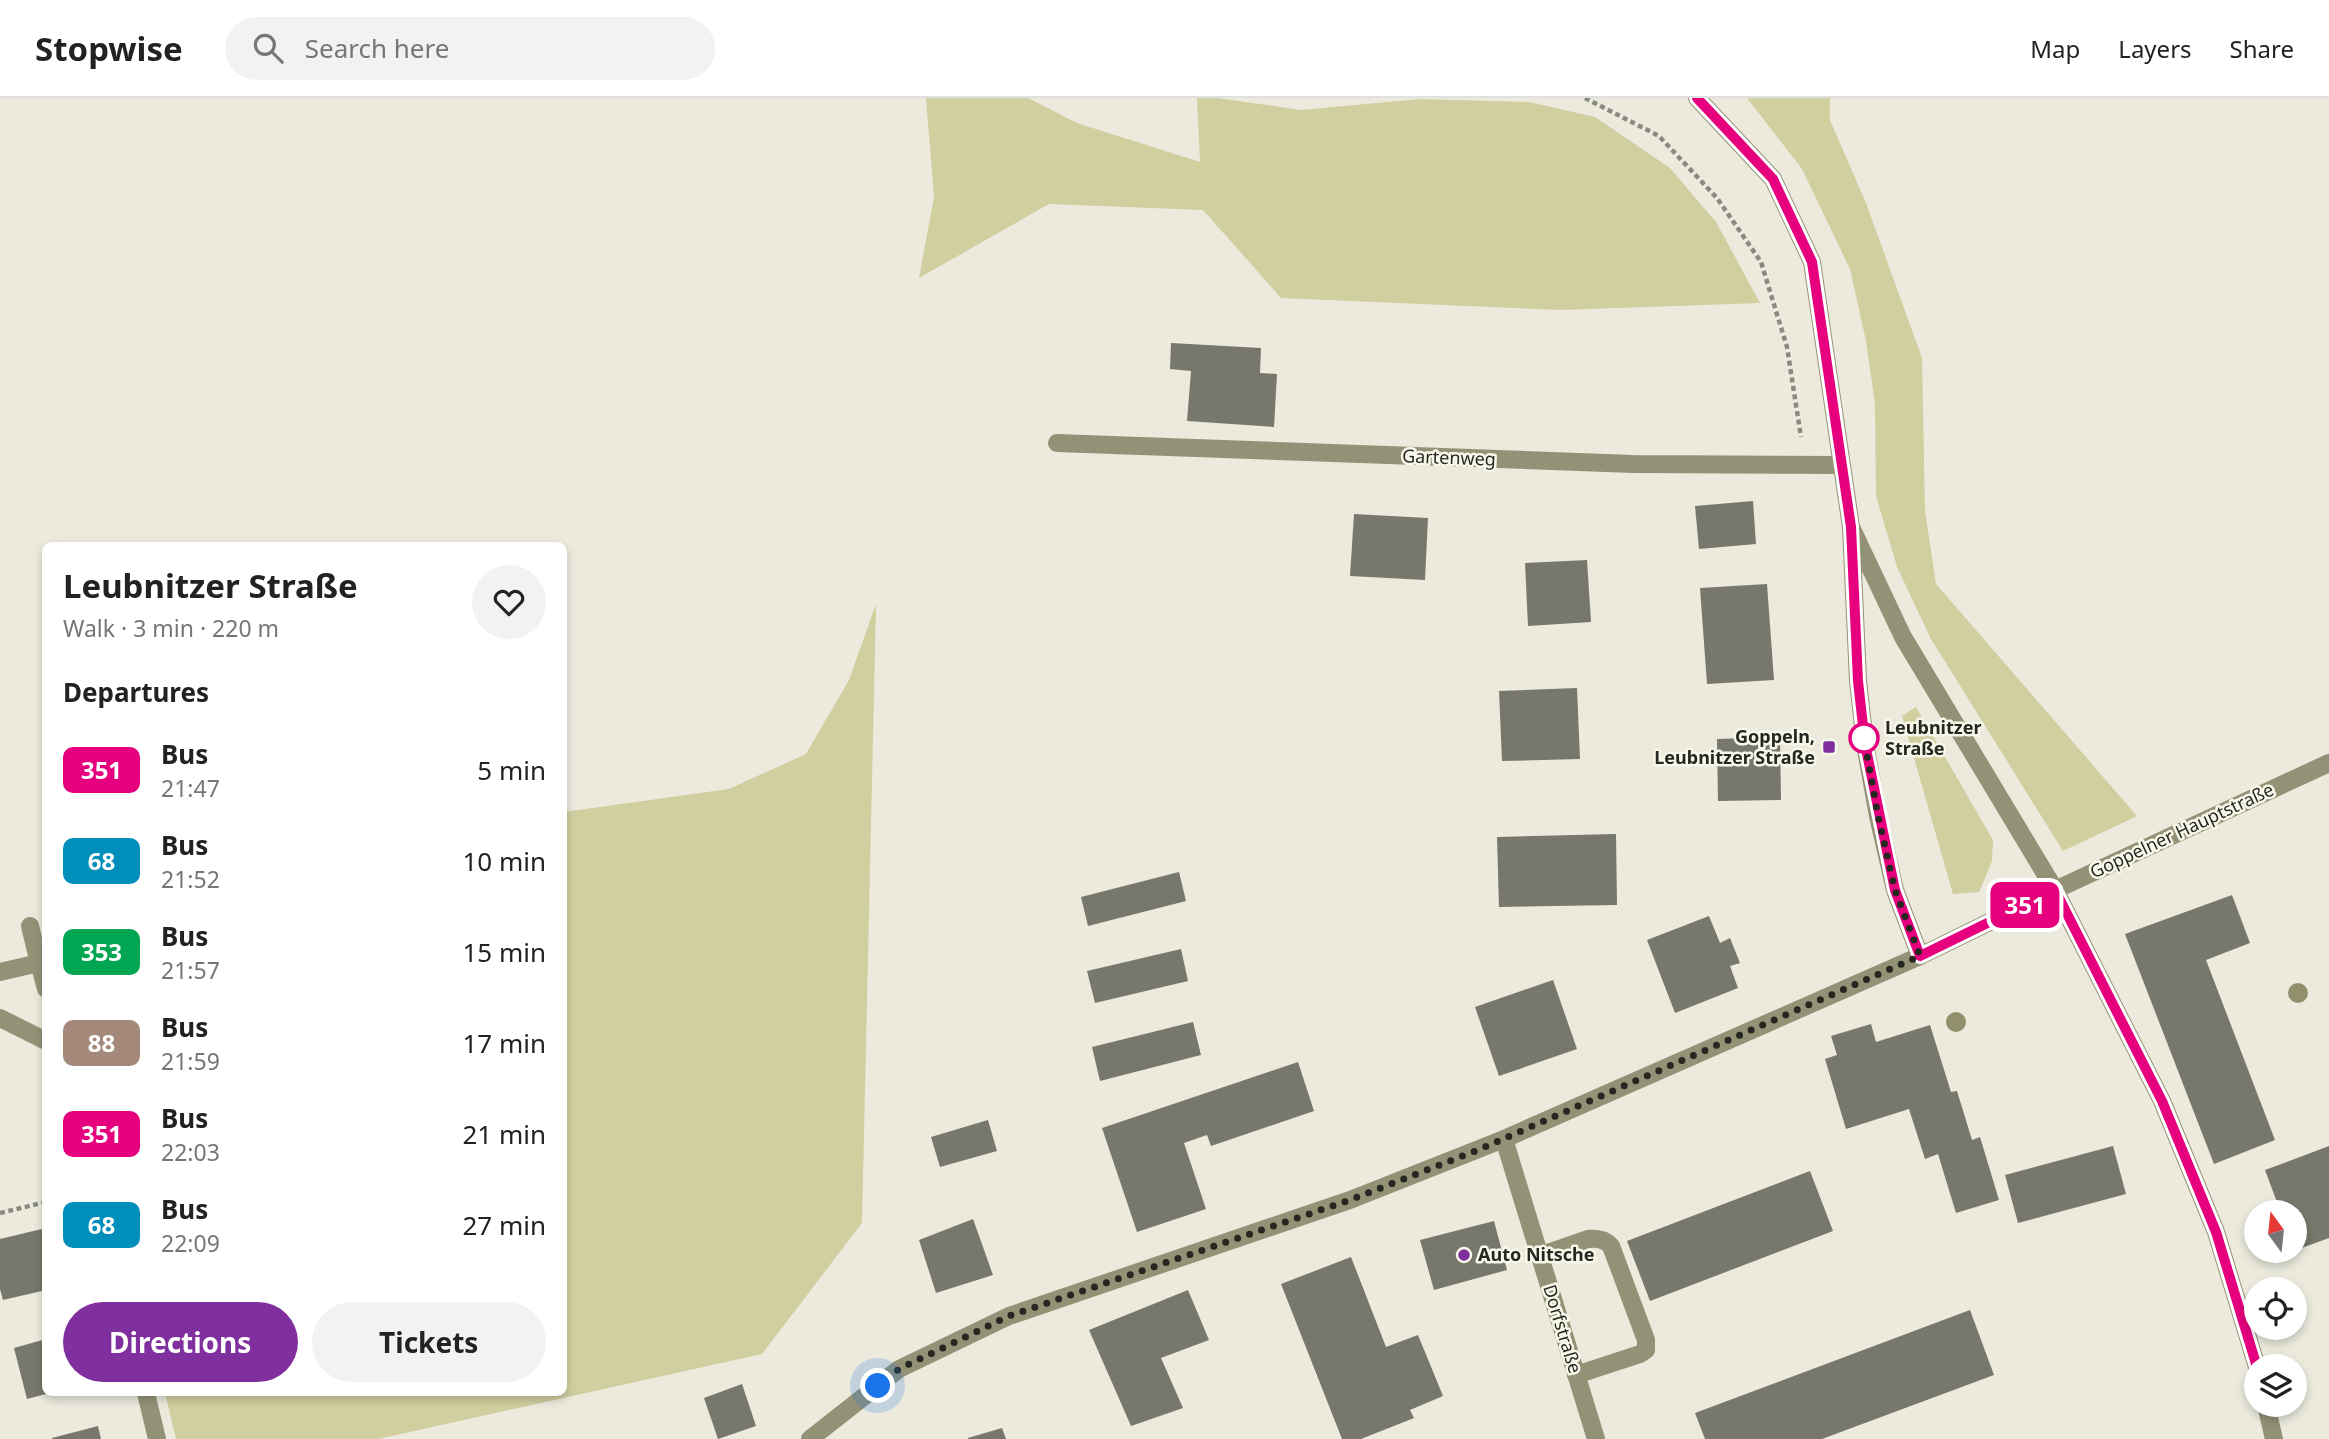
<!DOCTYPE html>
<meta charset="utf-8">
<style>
:root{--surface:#fff;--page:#f2f2f2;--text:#222;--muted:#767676;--line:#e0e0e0;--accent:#802f9f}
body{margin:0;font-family:"Noto Sans",sans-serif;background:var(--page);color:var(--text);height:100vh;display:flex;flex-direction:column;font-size:26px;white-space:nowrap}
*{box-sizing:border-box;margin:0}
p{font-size:23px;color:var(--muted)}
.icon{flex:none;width:38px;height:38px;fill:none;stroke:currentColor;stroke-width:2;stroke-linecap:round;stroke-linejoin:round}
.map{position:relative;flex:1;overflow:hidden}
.panel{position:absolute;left:42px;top:444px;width:525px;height:854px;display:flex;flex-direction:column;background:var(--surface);border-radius:10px;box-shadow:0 4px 10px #0003}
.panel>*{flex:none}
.badge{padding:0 14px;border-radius:10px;font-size:24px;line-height:46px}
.needle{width:46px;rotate:345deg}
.buttons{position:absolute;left:2244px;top:1102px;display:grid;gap:14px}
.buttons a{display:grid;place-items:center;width:63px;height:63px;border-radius:50%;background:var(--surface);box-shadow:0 4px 10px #0003;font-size:35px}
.you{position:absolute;width:35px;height:35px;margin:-18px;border:5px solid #fff;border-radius:50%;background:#1a73e8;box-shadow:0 0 0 10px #1a73e833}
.map>.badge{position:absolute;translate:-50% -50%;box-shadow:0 0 0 4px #fff}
h2{padding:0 21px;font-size:26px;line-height:63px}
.round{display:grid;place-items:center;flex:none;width:74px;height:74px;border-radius:37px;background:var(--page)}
.headline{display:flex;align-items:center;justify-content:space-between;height:119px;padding:0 21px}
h1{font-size:33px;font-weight:700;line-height:52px}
.primary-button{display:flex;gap:14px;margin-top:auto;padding:14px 21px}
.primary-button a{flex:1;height:80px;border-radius:42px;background:var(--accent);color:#fff;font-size:28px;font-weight:700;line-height:80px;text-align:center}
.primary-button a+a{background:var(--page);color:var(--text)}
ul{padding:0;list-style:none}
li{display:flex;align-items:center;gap:21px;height:91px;padding:0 21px}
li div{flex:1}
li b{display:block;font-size:26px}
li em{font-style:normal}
li .badge{min-width:77px;font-weight:700;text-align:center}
header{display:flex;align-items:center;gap:42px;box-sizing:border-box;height:98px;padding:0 35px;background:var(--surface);border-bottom:2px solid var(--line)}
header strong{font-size:33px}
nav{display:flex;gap:38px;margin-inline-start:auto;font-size:24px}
.search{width:490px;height:63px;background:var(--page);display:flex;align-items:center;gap:18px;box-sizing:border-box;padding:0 24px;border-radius:38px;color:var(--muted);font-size:26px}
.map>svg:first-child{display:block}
</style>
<header>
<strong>Stopwise</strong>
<div class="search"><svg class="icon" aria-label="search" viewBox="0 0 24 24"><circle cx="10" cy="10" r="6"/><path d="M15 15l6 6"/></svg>Search here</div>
<nav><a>Map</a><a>Layers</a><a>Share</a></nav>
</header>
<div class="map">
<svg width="2329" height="1341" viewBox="0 0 2329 1341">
<rect width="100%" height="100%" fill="#ebeadd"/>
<!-- green -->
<g fill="#d1cea0">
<path d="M926 0H1028L1077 25 1200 64 1197 0H1217L1301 12 1420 1 1529 4 1595 19 1670 70 1716 124 1760 205 1560 212 1281 200 1203 112 1049 106 919 180 934 99Z"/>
<path d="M1747 0H1830V22L1866 105 1922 260 1925 413 1936 486 2137 718 2063 753 1931 541 1897 469 1876 398 1875 306 1866 243 1850 171 1802 71Z"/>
<path d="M876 506 862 1125 762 1256 378 1341H176L165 1295H564V714L729 691 806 656 849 582Z"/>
<path d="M1916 609 1993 742 1992 763 1979 794 1953 796 1902 618Z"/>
</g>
<!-- building -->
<g fill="#78776b">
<path d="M1171 245 1261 250 1260 275 1277 276 1274 329 1187 323 1191 273 1170 271Z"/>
<path d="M1753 403 1756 446 1699 451 1695 408Z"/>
<path d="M1354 416 1428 420 1425 482 1350 478Z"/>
<path d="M1587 462 1591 524 1528 528 1525 465Z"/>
<path d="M1767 486 1774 582 1707 586 1700 490Z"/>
<path d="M1577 590 1580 661 1502 663 1499 593Z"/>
<path d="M1780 639 1781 702 1718 703 1717 641Z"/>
<path d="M1616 736 1617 807 1499 809 1497 739Z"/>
<path d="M1179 774 1186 803 1088 828 1081 799Z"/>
<path d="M2232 797 2250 845 2206 862 2275 1042 2214 1066 2125 836Z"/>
<path d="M1709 818 1720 845 1730 840 1740 865 1730 868 1738 890 1675 915 1647 842Z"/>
<path d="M1181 851 1188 883 1095 905 1087 873Z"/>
<path d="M1553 882 1577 951 1499 978 1475 909Z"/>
<path d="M1193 924 1201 957 1100 983 1092 949Z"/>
<path d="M1871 926 1876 944 1930 927 1951 994 1957 993 1972 1042 1980 1039 1999 1102 1956 1115 1938 1056 1925 1061 1909 1011 1846 1031 1825 961 1837 957 1831 938Z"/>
<path d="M1298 964 1314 1013 1211 1048 1207 1037 1184 1045 1206 1111 1137 1134 1102 1030Z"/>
<path d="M988 1022 997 1053 940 1069 931 1039Z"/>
<path d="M2113 1048 2126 1096 2018 1125 2005 1077Z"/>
<path d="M2329 1048V1140L2296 1152 2294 1115H2281L2265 1072Z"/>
<path d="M1810 1073 1833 1133 1650 1203 1627 1143Z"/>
<path d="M973 1121 993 1177 936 1195 919 1142Z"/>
<path d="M1494 1123 1507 1172 1434 1192 1420 1142Z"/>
<path d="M46 1130V1192L3 1202 0 1191V1141Z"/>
<path d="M1351 1159 1386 1249 1418 1237 1443 1298 1410 1312 1414 1320 1361 1341H1342L1281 1186Z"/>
<path d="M1188 1192 1209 1242 1161 1260 1183 1310 1131 1328 1089 1232Z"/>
<path d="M1970 1212 1994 1277 1822 1341H1705L1695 1315Z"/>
<path d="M46 1241V1296L27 1301 14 1250Z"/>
<path d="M742 1286 756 1328 718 1341 704 1300Z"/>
<path d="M98 1328 101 1341H52V1340Z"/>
<path d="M1002 1330 1006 1341H968V1340Z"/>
</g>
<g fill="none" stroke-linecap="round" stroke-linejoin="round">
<!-- path -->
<g stroke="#898980" stroke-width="4.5" stroke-dasharray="5 3.5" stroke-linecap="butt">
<path d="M1585 0 1659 38 1717 100 1761 164 1787 249 1801 339"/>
<path d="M0 1115 46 1104"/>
</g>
<!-- minor -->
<g stroke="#949276" stroke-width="18">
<path d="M1697 0 1773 81 1812 164 1851 429 1858 583 1865 646 1878 718 1895 792 1920 858"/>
<path d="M1057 345 1633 366 1841 367"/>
<path d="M1851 429 1903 539 2055 792 2162 1003 2216 1134 2257 1269"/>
<path d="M30 828 39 865"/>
<path d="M0 874 39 865 46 891"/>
<path d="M0 920 46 943"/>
<path d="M1504 1041 1596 1341"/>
<path d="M1539 1158 1588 1141C1596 1140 1605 1141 1611 1148L1646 1242V1252L1640 1256 1576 1277"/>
<path d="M146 1295 157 1341"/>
<path d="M2266 1307 2274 1341"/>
<path d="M810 1341 899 1271 1009 1218 1350 1102 1504 1041 1920 858 2055 792 2329 665"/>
</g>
</g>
<!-- trees -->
<g fill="#928f6d">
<circle cx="2298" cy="895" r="10"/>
<circle cx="1956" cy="924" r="10"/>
</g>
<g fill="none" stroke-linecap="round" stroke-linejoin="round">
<!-- line casing -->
<g stroke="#fff" stroke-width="16">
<path id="line" d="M1697 0 1773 81 1812 164 1851 429 1858 583 1865 646 1895 792 1920 858 2055 792 2162 1003 2216 1134 2257 1269"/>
</g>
<!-- line -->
<use href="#line" stroke="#e6007e" stroke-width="10"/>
<!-- walk -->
<path stroke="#272722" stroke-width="7" stroke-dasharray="0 12.6" d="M878 1288 899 1271 1009 1218 1350 1102 1478 1052 1920 858 1895 792 1878 718 1864 640"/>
</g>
<!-- markers -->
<circle fill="#fff" stroke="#e6007e" stroke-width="3.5" cx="1864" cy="640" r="14"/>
<g fill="#802f9f" stroke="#f8f8ea" stroke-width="2.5">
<rect x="1822" y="642" width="14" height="14" rx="3.5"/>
<circle cx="1464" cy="1157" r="7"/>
</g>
<g text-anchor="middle" stroke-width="5" stroke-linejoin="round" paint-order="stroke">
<!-- street labels -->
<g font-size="18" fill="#272722" stroke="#f8f8ea">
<text transform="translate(1449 360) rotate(2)" y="6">Gartenweg</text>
<text transform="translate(2182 733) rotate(-25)" y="6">Goppelner Hauptstraße</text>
<text transform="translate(1562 1231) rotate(73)" y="6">Dorfstraße</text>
</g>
<!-- stop labels -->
<g font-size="18" font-weight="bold" fill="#272722" stroke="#f8f8ea" text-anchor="start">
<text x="1885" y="636">Leubnitzer<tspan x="1885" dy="21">Straße</tspan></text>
</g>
<!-- poi labels -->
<g font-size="18" font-weight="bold" fill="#272722" stroke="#f8f8ea" text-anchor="end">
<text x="1815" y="645">Goppeln,<tspan x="1815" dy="21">Leubnitzer Straße</tspan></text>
<text x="1478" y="1163" text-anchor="start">Auto Nitsche</text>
</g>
</g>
</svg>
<div class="buttons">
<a><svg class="needle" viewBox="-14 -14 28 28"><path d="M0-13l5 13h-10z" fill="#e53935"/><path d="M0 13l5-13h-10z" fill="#767676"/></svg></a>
<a><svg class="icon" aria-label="locate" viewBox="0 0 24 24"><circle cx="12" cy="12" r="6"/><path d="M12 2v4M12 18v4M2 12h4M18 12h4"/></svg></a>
<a><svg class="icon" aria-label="layers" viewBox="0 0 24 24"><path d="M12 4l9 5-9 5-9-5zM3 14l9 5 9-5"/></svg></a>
</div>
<div class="you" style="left:878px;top:1288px"></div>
<b class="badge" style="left:2025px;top:807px;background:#e6007e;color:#fff">351</b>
<section class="panel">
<div class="headline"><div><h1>Leubnitzer Straße</h1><p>Walk · 3 min · 220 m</p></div><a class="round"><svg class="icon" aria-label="heart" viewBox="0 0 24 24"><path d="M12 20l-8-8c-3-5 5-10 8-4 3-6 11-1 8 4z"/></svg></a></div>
<h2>Departures</h2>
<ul>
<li><span class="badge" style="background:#e6007e;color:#fff">351</span><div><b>Bus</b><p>21:47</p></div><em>5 min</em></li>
<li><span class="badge" style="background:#008fba;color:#fff">68</span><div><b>Bus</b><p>21:52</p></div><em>10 min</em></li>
<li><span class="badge" style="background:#00a651;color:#fff">353</span><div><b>Bus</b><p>21:57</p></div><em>15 min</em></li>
<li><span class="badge" style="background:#a4897a;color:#fff">88</span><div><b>Bus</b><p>21:59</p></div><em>17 min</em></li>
<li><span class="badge" style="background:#e6007e;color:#fff">351</span><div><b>Bus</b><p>22:03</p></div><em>21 min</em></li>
<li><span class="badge" style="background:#008fba;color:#fff">68</span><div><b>Bus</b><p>22:09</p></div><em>27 min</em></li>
</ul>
<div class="primary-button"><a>Directions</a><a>Tickets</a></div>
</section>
</div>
